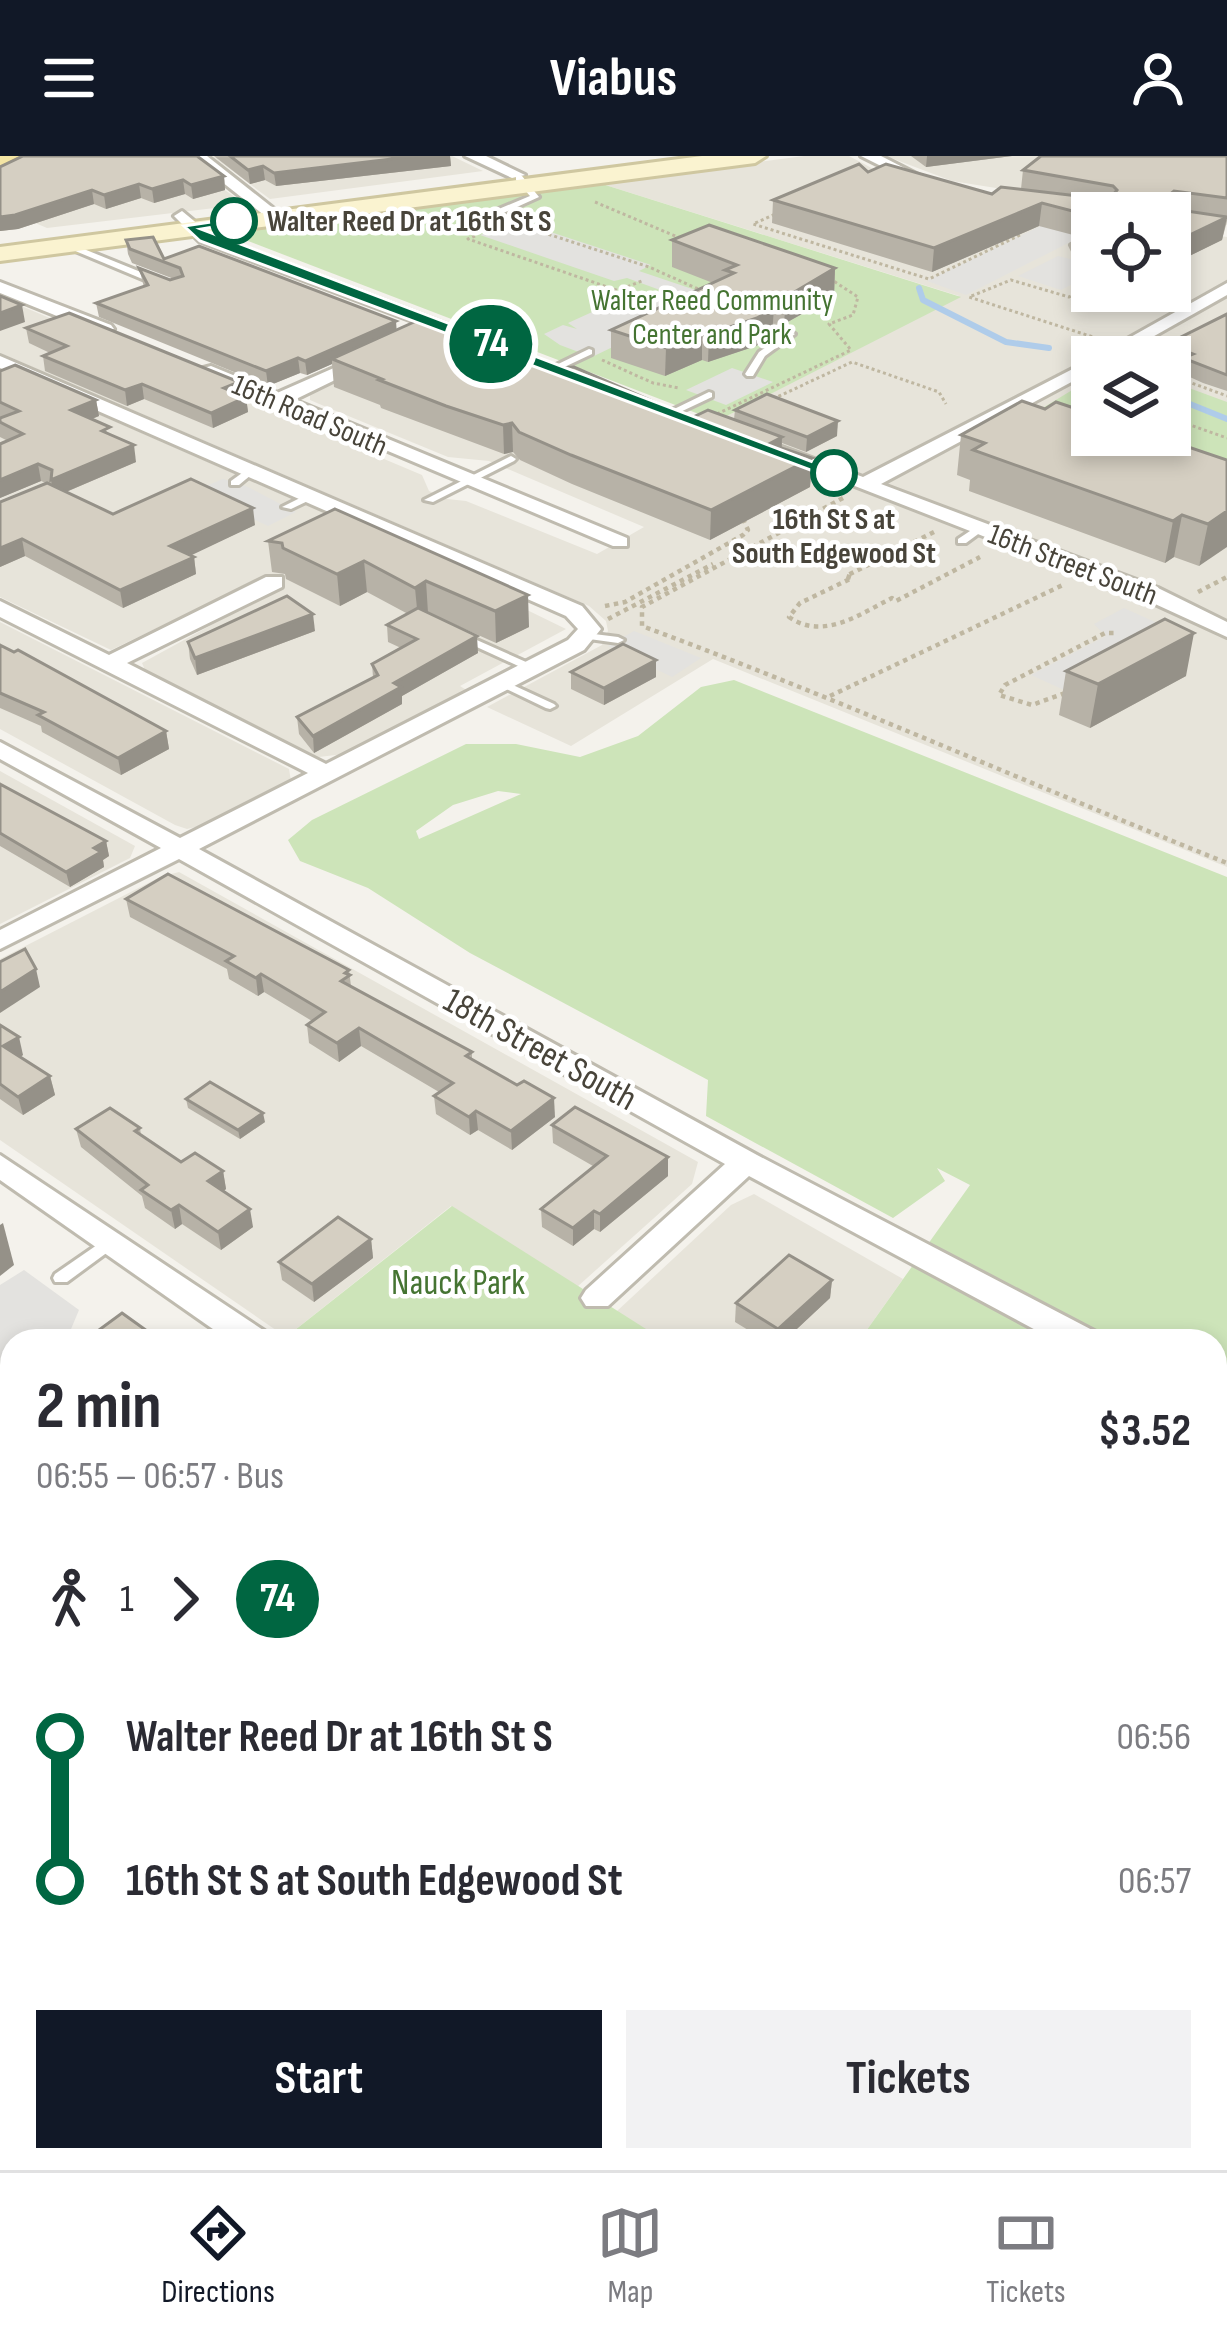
<!DOCTYPE html>
<meta charset="utf-8">
<style>
:root{--surface:#fff;--page:#f2f2f3;--text:#2b2b33;--muted:#7c7c81;--line:#e1e1e2;--accent:#111827}
body{margin:0;font-family:"Sofia Sans Condensed",sans-serif;background:var(--page);color:var(--text);height:100vh;display:flex;flex-direction:column;font-size:45px;white-space:nowrap}
*{box-sizing:border-box;margin:0}
p{font-size:39px;color:var(--muted)}
.icon{flex:none;width:66px;height:66px;fill:none;stroke:currentColor;stroke-width:2;stroke-linecap:round;stroke-linejoin:round}
.map{position:relative;flex:1;overflow:hidden}
.drawer{position:absolute;left:0px;top:1173px;width:1227px;height:843px;display:flex;flex-direction:column;background:var(--surface);border-radius:36px 36px 0 0;box-shadow:0 6px 18px #0003}
.drawer>*{flex:none}
.badge{padding:0 24px;border-radius:39px;font-size:42px;line-height:78px}
.tools{position:absolute;left:1071px;top:36px;display:grid;gap:24px}
.tools a{display:grid;place-items:center;width:120px;height:120px;border-radius:0px;background:var(--surface);box-shadow:0 6px 18px #0003;font-size:60px}
.map>.badge{position:absolute;translate:-50% -50%;box-shadow:0 0 0 6px #fff}
.legs{display:flex;align-items:center;gap:18px;height:132px;padding:0 36px;font-size:39px}
.legs p{margin-inline-start:auto}
.summary{display:flex;align-items:center;justify-content:space-between;height:204px;padding:0 36px}
h1{font-size:66px;font-weight:700;line-height:90px}
.action{display:flex;gap:24px;margin-top:auto;padding:24px 36px}
.action a{flex:1;height:138px;border-radius:0px;background:var(--accent);color:#fff;font-size:48px;font-weight:700;line-height:138px;text-align:center}
.action a+a{background:var(--page);color:var(--text)}
ul{padding:0 36px;list-style:none}
li{display:flex;align-items:center;gap:42px;height:144px;font-size:45px}
li i{display:grid;place-items:center;width:18px;height:100%;margin:0 15px;background:currentColor}
li i::after{content:'';width:30px;height:30px;margin:-15px;border:9px solid;border-radius:50%;background:var(--surface)}
li p{margin-inline-start:auto}
li:first-child i{background:linear-gradient(#0000 50%,currentColor 0)}
li:last-child i{background:linear-gradient(currentColor 50%,#0000 0)}
header{display:flex;justify-content:space-between;align-items:center;height:156px;padding:0 36px;background:var(--accent);color:#fff;font-size:54px;font-weight:700}
.tabs{display:flex;justify-content:space-around;align-items:center;height:168px;border-top:3px solid var(--line);background:var(--surface);font-size:33px;color:var(--muted)}
.tabs a{display:grid;justify-items:center;gap:6px}
.tabs .on{color:var(--accent)}
.map>svg:first-child{display:block}
</style>
<header><svg class="icon" aria-label="menu" viewBox="0 0 24 24"><path d="M4 6h16M4 12h16M4 18h16"/></svg>Viabus<svg class="icon" aria-label="person" viewBox="0 0 24 24"><circle cx="12" cy="8" r="4"/><path d="M4 21q1-7 8-7t8 7"/></svg></header>
<div class="map">
<svg width="1227" height="2014" viewBox="0 0 1227 2014">
<rect width="100%" height="100%" fill="#f4f2ec"/>
<!-- residential -->
<g fill="#e7e4da" fill-rule="evenodd">
<path d="M44 0 189 9 239 44 223 51 47 72 0 52Z"/>
<path d="M212 0H452L483 15 270 43Z"/>
<path d="M804 0H849L898 26 1092 63V135H1170V72L1227 81V711L713 503 571 590 487 551 602 489 608 475 606 465 589 450 0 197V141L422 319 429 335 447 343 466 345 597 398 644 371 489 305 448 301 324 250 310 244V237L441 179 851 334 872 322 717 265 959 140 599 27ZM1092 201H1170V279H1092Z"/>
<path d="M886 0H1205L1227 5V69L952 25Z"/>
<path d="M0 215 350 368 566 473 460 530 468 535 344 598 319 601 145 514 142 507 268 438 249 428 111 494 0 441V363L52 339 34 331 0 346Z"/>
<path d="M0 466 289 613 291 625 204 669 187 673 175 669 0 573Z"/>
<path d="M0 615 135 690 130 702 0 768Z"/>
<path d="M179 716 698 1006 692 1028 577 1131 451 1050 286 1181 0 984V803L160 721Z"/>
<path d="M754 1038 903 1123 859 1185H665L616 1156 731 1049Z"/>
</g>
<!-- green -->
<g fill="#cde4b9" fill-rule="evenodd">
<path d="M599 27 961 141 717 265 222 75Z"/>
<path d="M1092 222V279H1170V225L1227 246V337L1018 267Z"/>
<path d="M734 524 1227 721V2014H0V1308H12V2004H1215V1185H859L970 1029 937 1012 945 1025 893 1062 706 960 708 924 470 797 368 732 300 705 288 684 312 664 466 588H516L580 601 638 580 701 531ZM498 635 521 638 419 683 416 675 453 649Z"/>
<path d="M452 1050 665 1185H312L295 1174Z"/>
</g>
<!-- parking -->
<g fill="#e3e2df">
<path d="M1061 60 1092 66V75L966 139 927 125Z"/>
<path d="M517 65 651 109 639 115 716 141 592 201 560 189 544 178 563 169 577 173 568 167 601 152 615 155 606 150 638 136 652 140 660 134 627 122 614 125 480 79Z"/>
<path d="M1092 99V118L1061 134 1018 120 1058 100 1070 103Z"/>
<path d="M732 212 773 226 726 249 686 234Z"/>
<path d="M223 323 248 331 296 356 268 370 194 335Z"/>
<path d="M1124 452 1166 471 1064 534 1031 519 1106 480 1094 468Z"/>
<path d="M634 475 701 502 672 521 608 490Z"/>
<path d="M24 1114 79 1154 66 1185H12V1261L0 1265V1129Z"/>
</g>
<g fill="none" stroke-linecap="round" stroke-linejoin="round">
<!-- stream -->
<g stroke="#afccea" stroke-width="6">
<path d="M919 132 923 144 1006 186 1049 192"/>
<path d="M1170 240 1227 263"/>
</g>
<!-- lane casing -->
<g stroke="#bfbbaf" stroke-width="6">
<g id="lane">
<path d="M516 20H522L539 41 490 63 499 72 492 74 482 64V60L530 40 516 24Z"/>
<path d="M1092 77V82L1080 90 1085 101 1078 103 1071 89Z"/>
<path d="M64 85 158 123 159 125 152 127 61 89 60 87Z"/>
<path d="M771 170H777L795 178 765 200 753 220H747L745 218 759 196 784 179 771 174Z"/>
<path d="M589 193 592 194V198L558 214 550 212Z"/>
<path d="M709 236 712 237V241L676 258 668 256Z"/>
<path d="M511 300 516 303 514 305 433 346 424 344Z"/>
<path d="M249 312 257 314 239 329H231V325Z"/>
<path d="M310 337 315 340 314 342 291 353 282 351Z"/>
<path d="M976 371 985 373 966 387H958V383Z"/>
<path d="M461 477 535 510 537 512 531 515 527 514 457 482 455 480Z"/>
<path d="M586 477 618 481 624 484 618 487 582 482 580 480Z"/>
<path d="M502 524 554 548 556 550 550 553 546 552 498 529 496 527Z"/>
<path d="M110 1080 116 1082 118 1086 116 1090 67 1126H55L53 1122 55 1118Z"/>
<path d="M1215 1268 1227 1270V1284L1215 1282Z"/>
<path d="M1215 1500 1222 1502 1227 1509V1530L1220 1528 1215 1521Z"/>
</g>
</g>
<!-- street casing -->
<g stroke="#bfbbaf" stroke-width="6">
<g id="street">
<path d="M189 0H207L283 60 269 63Z"/>
<path d="M465 0H486L525 19 512 22Z"/>
<path d="M861 0H881L926 23 913 26Z"/>
<path d="M182 55 211 79 470 177 455 181 199 85 174 60Z"/>
<path d="M0 126 111 169 114 173 99 177 0 137Z"/>
<path d="M1227 127V139L1117 201H1095Z"/>
<path d="M0 200 582 450 601 473 584 494 199 693 757 999 1096 1176 1100 1185H1056L749 1020 608 1150H586L581 1142 586 1134 725 1008 179 703 0 793V774L161 692 0 603V586L180 682 308 617 0 461V445L109 499 266 421H282V431L127 507 326 608 568 484 578 473 566 460 0 212Z"/>
<path d="M361 200 376 204 294 244 627 382V390H613L196 214 211 210 277 237Z"/>
<path d="M1092 203V215L881 328 1158 432 1227 466V481L1142 442 765 295 782 291 863 321Z"/>
<path d="M0 999 266 1176 270 1185H230L0 1024Z"/>
<path d="M1215 1222 1227 1225V1251L1215 1248Z"/>
</g>
</g>
<!-- secondary casing -->
<g stroke="#cfc7a0" stroke-width="6">
<path id="secondary" d="M702 0H766L755 7 0 105V91Z"/>
</g>
<!-- primary casing -->
<g stroke="#d9c475" stroke-width="6">
<path id="primary" d="M0 0H19L0 10Z"/>
</g>
<!-- path-far1 -->
<g stroke="#bfb7a1" stroke-width="3" stroke-dasharray="3 3" stroke-linecap="butt">
<path d="M595 46 687 85"/>
<path d="M780 56 753 68 929 123 1020 79"/>
<path d="M520 69 649 111 705 136"/>
<path d="M475 80 468 83 651 146"/>
<path d="M1092 129 1069 141 1011 124 969 141 1093 181"/>
<path d="M622 133 644 124"/>
<path d="M602 204 653 227 679 232"/>
<path d="M1170 219 1227 240"/>
<path d="M773 243 852 206 939 236 946 248"/>
<path d="M717 258 851 194 829 168 853 159 858 141 832 124"/>
<path d="M1170 262 1227 282"/>
</g>
<!-- path -->
<g stroke="#bfb7a1" stroke-width="4.5" stroke-dasharray="4.5 4.5" stroke-linecap="butt">
<path d="M843 342 642 451V470C839 543 1032 629 1227 707"/>
<path d="M934 376 846 420 852 422 800 447 789 461C823 485 860 458 892 442L896 445 980 401"/>
<path d="M1198 436 1227 421"/>
<path d="M605 450 625 446 743 379 748 374 742 361"/>
<path d="M608 463 713 408"/>
<path d="M1065 537 1032 549 999 539 1005 529 1105 477H1117"/>
<path d="M830 540 1065 428"/>
</g>
<!-- lane -->
<use href="#lane" fill="#fff" fill-rule="evenodd"/>
<!-- street -->
<use href="#street" fill="#fff" fill-rule="evenodd"/>
<!-- secondary -->
<use href="#secondary" fill="#faf3d0" fill-rule="evenodd"/>
<!-- primary -->
<use href="#primary" fill="#f4e5a4" fill-rule="evenodd"/>
</g>
<!-- wall -->
<g fill="#b7b2a7">
<path d="M214 0H450L451 10 276 30 265 24 250 28Z"/>
<path d="M911 0H1012L926 11Z"/>
<path d="M1227 0V65L1222 84 1175 107 1170 106V57H1092V73L1077 80 1039 70 932 116 772 67 773 44 868 16 992 38 1021 33 1023 14Z"/>
<path d="M0 11 224 20 225 34 193 43 185 38 154 47 141 42 106 53 94 48 18 73 0 75Z"/>
<path d="M126 84 164 103 396 165V174L691 262 734 263 735 254 837 280 806 296 782 287V292L812 302 810 331 710 384 572 328 520 304 513 296 504 298 381 252 380 249 334 231 332 208 307 219 300 217 268 230 99 161 96 147 144 131 139 112 170 124 174 123 132 107 128 98Z"/>
<path d="M672 84 835 112 834 140 784 168 773 167 772 179 756 190 708 206 702 204 665 220 611 202V174L713 127 672 111Z"/>
<path d="M1227 158V235L1203 227 1181 217 1182 209 1170 205V201H1165L1167 188Z"/>
<path d="M26 172 240 238 246 241 248 256 213 272 144 243 127 250 45 215 43 200 50 197 29 187Z"/>
<path d="M0 215 96 244 99 260 92 263 111 279 136 306 66 336 113 358 255 369 190 399 194 401 196 418 123 452 25 400 0 411V345L46 327 41 325 0 342V288L8 285 0 281Z"/>
<path d="M1045 253 1227 304 1199 410 1174 401 1165 407 969 335 970 324 957 319 961 279Z"/>
<path d="M335 353 529 471 496 487 429 457 478 497 402 540V548L314 597 299 578 297 561 373 521 372 508 401 492 388 486 387 469 408 458 367 436 340 450 286 423 285 418 272 416 268 385Z"/>
<path d="M315 475 197 519 190 503 188 486Z"/>
<path d="M0 489 166 575 169 593 121 619 42 576 41 570 0 552Z"/>
<path d="M1066 515 1186 520 1090 572 1059 559Z"/>
<path d="M571 516 656 521 604 549 571 533Z"/>
<path d="M0 628 106 685 109 700 103 704 104 711 70 731 0 690Z"/>
<path d="M126 743 349 814 351 830 472 896V904L555 961 512 994 478 974 470 979 436 958 434 940 439 936 361 890 339 906 309 887 307 869 312 865 264 836 258 840 229 823 227 813 130 761Z"/>
<path d="M0 869 23 899 20 901 50 920 55 939 23 959 0 943Z"/>
<path d="M186 943 265 966 240 983 188 952Z"/>
<path d="M552 969 668 1020 600 1076 594 1073 573 1090 542 1071 541 1053 593 1010 553 987Z"/>
<path d="M140 972 141 979 181 1006 223 1015 226 1033 224 1035 253 1071 221 1094 182 1068 175 1073 145 1052 142 1040 81 991 76 973Z"/>
<path d="M371 1083 373 1102 314 1146 282 1124 279 1106Z"/>
<path d="M832 1124 830 1142 784 1185H766L735 1166 736 1147Z"/>
</g>
<!-- shaded-wall -->
<g fill="#959188">
<path d="M417 0H450L451 10 276 30 274 17Z"/>
<path d="M927 0H1012L926 11Z"/>
<path d="M263 10 265 24 250 28 248 14Z"/>
<path d="M224 20 225 34 193 43 191 29Z"/>
<path d="M183 24 185 38 154 47 152 33Z"/>
<path d="M139 28 141 42 106 53 104 39Z"/>
<path d="M92 34 94 48 18 73 0 75V61Z"/>
<path d="M1042 47 1039 70 932 116 934 92Z"/>
<path d="M1096 50 1095 57H1092V73L1077 80 1080 57Z"/>
<path d="M1227 61 1222 84 1175 107 1179 84Z"/>
<path d="M835 112 834 140 784 168 786 141Z"/>
<path d="M22 149 25 166 0 175V157Z"/>
<path d="M774 152 772 179 756 190 708 206 709 178Z"/>
<path d="M396 165 397 179 332 203V208L307 219 305 205Z"/>
<path d="M702 176V204L665 220 666 192Z"/>
<path d="M298 202 300 217 268 230 266 215Z"/>
<path d="M239 226 241 241 224 232Z"/>
<path d="M142 228 144 243 127 250 125 234Z"/>
<path d="M246 241 248 256 213 272 211 257Z"/>
<path d="M96 244 99 260 74 270 71 254Z"/>
<path d="M838 265 837 280 806 296 807 281Z"/>
<path d="M512 267 513 296 504 298 503 269Z"/>
<path d="M782 281 781 310 769 288Z"/>
<path d="M134 289 136 306 54 341 51 324Z"/>
<path d="M812 302 810 331 710 384 711 354Z"/>
<path d="M38 308 41 325 0 342V324Z"/>
<path d="M253 352 255 369 173 408 170 390Z"/>
<path d="M1227 355V391L1199 410 1208 368Z"/>
<path d="M1182 359 1174 401 1165 407 1173 365Z"/>
<path d="M22 383 25 400 0 411V392Z"/>
<path d="M194 401 196 418 123 452 120 434Z"/>
<path d="M364 405 367 436 340 450 337 418Z"/>
<path d="M426 425 428 457 418 463 415 432Z"/>
<path d="M528 439 529 471 496 487 495 455Z"/>
<path d="M313 458 315 475 197 519 195 502Z"/>
<path d="M1194 477 1186 520 1090 572 1098 528Z"/>
<path d="M477 480 478 497 402 540V548L314 597 313 580 394 527Z"/>
<path d="M656 504V521L604 549V532Z"/>
<path d="M166 575 169 593 121 619 118 602Z"/>
<path d="M106 685 109 700 103 704 104 711 70 731 66 716 94 692Z"/>
<path d="M36 813 40 831 0 857V836Z"/>
<path d="M261 818 264 836 258 840 256 822Z"/>
<path d="M359 872 361 890 339 906 337 887Z"/>
<path d="M19 881 23 899 8 909 3 890Z"/>
<path d="M50 920 55 939 23 959 18 941Z"/>
<path d="M554 942 555 961 512 994 511 975Z"/>
<path d="M476 955 478 974 470 979 469 961Z"/>
<path d="M263 957 265 966 240 983 238 974Z"/>
<path d="M668 1001V1020L600 1076V1058Z"/>
<path d="M223 1015 226 1033 212 1043 208 1025Z"/>
<path d="M179 1049 182 1068 175 1073 171 1054Z"/>
<path d="M250 1053 253 1071 221 1094 218 1076Z"/>
<path d="M594 1055V1073L573 1090V1072Z"/>
<path d="M3 1067 14 1109 0 1120V1069Z"/>
<path d="M371 1083 373 1102 314 1146 312 1128Z"/>
<path d="M832 1124 830 1142 784 1185H778V1173Z"/>
</g>
<!-- building -->
<g fill="#d5cfc2" stroke="#959188" stroke-width="3">
<path d="M23 0H197L224 20 191 29 183 24 152 33 139 28 104 39 92 34 15 59 0 61V11Z"/>
<path d="M230 0H417L274 17 263 10 248 14Z"/>
<path d="M1041 0H1227V42L1174 35 1169 39 1173 53 1227 61 1179 84 1170 82V57H1097L1096 50 1080 57 1042 47 934 92 773 44 859 8 868 16 886 8 992 38 1001 31 1095 42 1113 39 1117 34 1113 30 1023 14Z"/>
<path d="M709 69 835 112 786 141 769 139V149L774 152 757 162 709 178 702 176 666 192 611 174 734 117 725 114 737 109 672 84Z"/>
<path d="M153 81 164 103 199 90 396 165 305 205 298 202 266 215 96 147 148 129 139 112 170 124 183 120 180 112 130 93 126 84Z"/>
<path d="M0 140 22 149 0 157Z"/>
<path d="M69 157 239 226 224 232 246 241 211 257 142 228 125 234 43 200 67 190 26 172Z"/>
<path d="M1227 158V219L1183 202 1193 198 1167 188Z"/>
<path d="M423 162 560 212 574 211 691 262 708 254 782 281 769 288 812 302 711 354 571 299 519 276 512 267 503 269 446 250 379 224 382 223 332 203Z"/>
<path d="M15 209 96 244 71 254 110 271 102 275 134 289 51 324 52 314 38 308 0 324V288L23 278 0 266V262L19 255 0 246V215Z"/>
<path d="M767 238 838 265 807 281 735 254Z"/>
<path d="M1022 245 1045 253 1056 246 1092 258V279H1153L1227 304V355L1208 368 1182 359 1173 365 973 294 985 287 961 279Z"/>
<path d="M191 323 253 352 170 390 194 401 120 434 22 383 0 392V346L47 327 113 358Z"/>
<path d="M335 353 528 439 495 455 426 425 415 432 364 405 337 418 283 392 282 387 268 385Z"/>
<path d="M287 440 313 458 195 502 188 486Z"/>
<path d="M418 452 477 480 394 527 401 531 313 580 297 561 378 519 372 508 417 483 387 469Z"/>
<path d="M1165 463 1194 477 1098 528 1066 515Z"/>
<path d="M623 488 656 504 604 532 571 516Z"/>
<path d="M0 489 14 496 18 494 166 575 118 602 38 559 44 556 0 537Z"/>
<path d="M0 628 106 685 94 692 101 696 66 716 0 677Z"/>
<path d="M168 718 349 814 345 817 350 819 341 825 472 896 466 900 517 929 524 925 554 942 511 975 476 955 469 961 434 940 453 927 359 872 337 887 307 869 325 856 261 818 256 822 226 805 234 800 126 743Z"/>
<path d="M25 793 36 813 0 836V806Z"/>
<path d="M0 869 19 881 3 890 50 920 18 941 0 928Z"/>
<path d="M210 926 263 957 238 974 186 943Z"/>
<path d="M575 951 668 1001 600 1058 594 1055 573 1072 541 1053 607 1000 552 969Z"/>
<path d="M110 952 140 972 135 975 181 1006 195 997 223 1015 208 1025 250 1053 218 1076 179 1049 171 1054 141 1034 148 1029 76 973Z"/>
<path d="M338 1061 371 1083 312 1128 279 1106Z"/>
<path d="M789 1099 832 1124 778 1173 736 1147Z"/>
<path d="M122 1157 161 1185H84Z"/>
</g>
<!-- line-1 -->
<path fill="#006641" stroke="#fff" stroke-width="3" d="M238 62V67L201 73 842 317 829 321 200 85 184 70Z"/>
<!-- markers -->
<g fill="#fff" stroke="#006641" stroke-width="6">
<circle cx="234" cy="65" r="21"/>
<circle cx="834" cy="317" r="21"/>
</g>
<g text-anchor="middle" stroke-width="9" stroke-linejoin="round" paint-order="stroke">
<!-- far-stop labels -->
<g font-size="30" font-weight="bold" fill="#48443a" stroke="#fff" text-anchor="start">
<text x="267" y="75">Walter Reed Dr at 16th St S</text>
<text x="834" y="373" text-anchor="middle">16th St S at<tspan x="834" dy="34">South Edgewood St</tspan></text>
</g>
<!-- far-park labels -->
<g font-size="30" fill="#457432" stroke="#fff">
<text x="712" y="154">Walter Reed Community<tspan x="712" dy="34">Center and Park</tspan></text>
</g>
<!-- far-street labels -->
<g font-size="30" fill="#48443a" stroke="#fff">
<text transform="translate(310 259) rotate(23)" y="10">16th Road South</text>
<text transform="translate(1073 408) rotate(21)" y="10">16th Street South</text>
</g>
<!-- street labels -->
<g font-size="36" fill="#48443a" stroke="#fff">
<text transform="translate(541 892) rotate(29)" y="13">18th Street South</text>
</g>
<!-- park labels -->
<g font-size="36" fill="#457432" stroke="#fff">
<text x="458" y="1138">Nauck Park</text>
</g>
</g>
</svg>
<div class="tools">
<a><svg class="icon" aria-label="locate" viewBox="0 0 24 24"><circle cx="12" cy="12" r="6"/><path d="M12 2v4M12 18v4M2 12h4M18 12h4"/></svg></a>
<a><svg class="icon" aria-label="layers" viewBox="0 0 24 24"><path d="M12 4l9 5-9 5-9-5zM3 14l9 5 9-5"/></svg></a>
</div>
<b class="badge" style="left:491px;top:188px;background:#006641;color:#fff">74</b>
<section class="drawer">
<div class="summary"><div><h1>2 min</h1><p>06:55 – 06:57 · Bus</p></div><b>$3.52</b></div>
<div class="legs"><svg class="icon" aria-label="walk" viewBox="0 0 24 24"><circle cx="13" cy="4" r="2"/><path d="M13 8l-2 6 4 7M11 14l-3 7M7 12l3-4h3l4 4"/></svg>1<svg class="icon" aria-label="forward" viewBox="0 0 24 24"><path d="M9 5l7 7-7 7"/></svg><b class="badge" style="background:#006641;color:#fff">74</b></div>
<ul>
<li><i style="color:#006641"></i><b>Walter Reed Dr at 16th St S</b><p>06:56</p></li>
<li><i style="color:#006641"></i><b>16th St S at South Edgewood St</b><p>06:57</p></li>
</ul>
<div class="action"><a>Start</a><a>Tickets</a></div>
</section>
</div>
<nav class="tabs">
<a class="on"><svg class="icon" aria-label="directions" viewBox="0 0 24 24"><path d="M12 3l9 9-9 9-9-9zM9 14v-3h6M13 9l2 2-2 2"/></svg>Directions</a>
<a><svg class="icon" aria-label="map" viewBox="0 0 24 24"><path d="M3 6l6-2 6 2 6-2v14l-6 2-6-2-6 2zM9 4v14M15 6v14"/></svg>Map</a>
<a><svg class="icon" aria-label="tickets" viewBox="0 0 24 24"><path d="M3 7h18v10H3zM15 7v10"/></svg>Tickets</a>
</nav>
